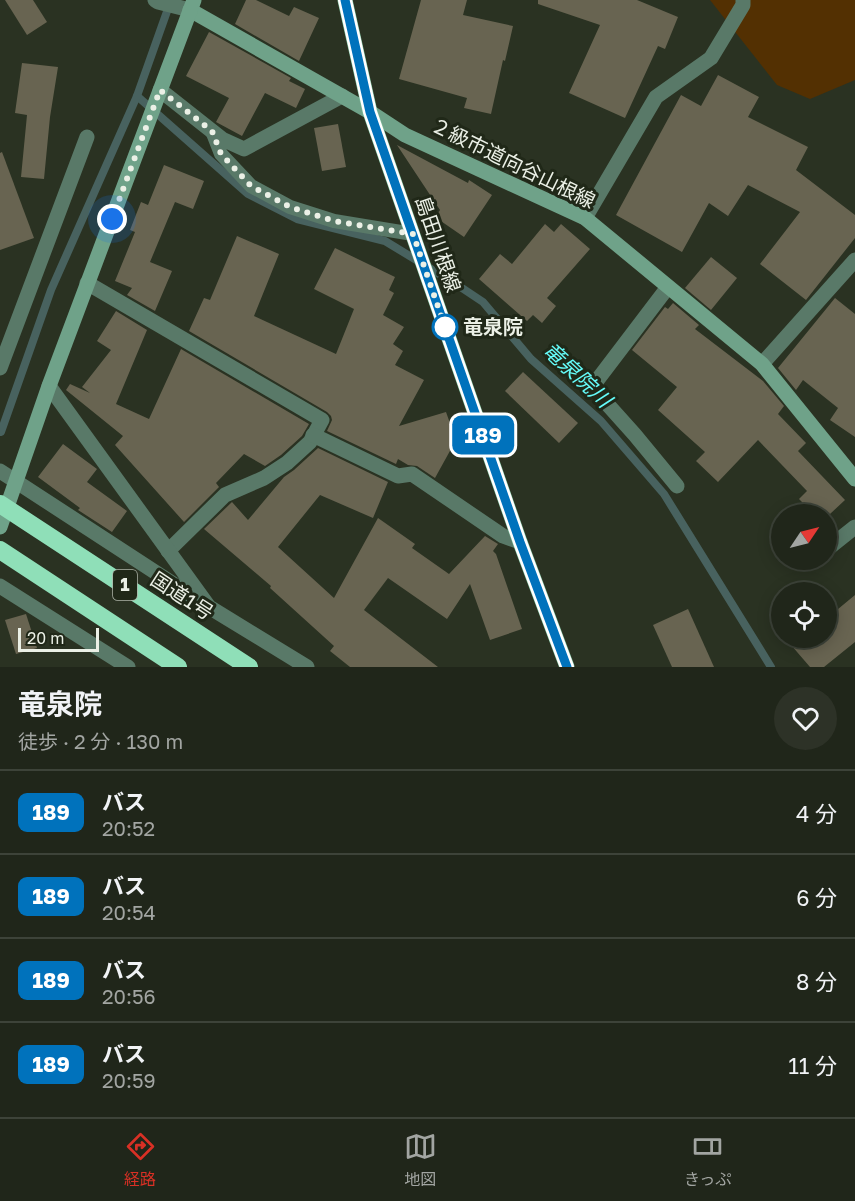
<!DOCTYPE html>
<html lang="ja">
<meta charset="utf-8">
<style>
:root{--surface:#20261a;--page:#2d3227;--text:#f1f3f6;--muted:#a2a5a2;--line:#3d4339;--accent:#d93025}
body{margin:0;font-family:"Golos Text","Noto Sans JP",sans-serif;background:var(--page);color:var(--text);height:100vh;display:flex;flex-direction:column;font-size:22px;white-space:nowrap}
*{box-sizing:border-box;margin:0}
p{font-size:20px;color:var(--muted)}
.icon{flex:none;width:33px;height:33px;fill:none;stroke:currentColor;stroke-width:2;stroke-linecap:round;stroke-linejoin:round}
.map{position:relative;height:667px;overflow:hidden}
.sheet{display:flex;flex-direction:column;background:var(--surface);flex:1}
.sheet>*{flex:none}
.badge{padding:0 12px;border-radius:9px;font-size:21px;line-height:39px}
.needle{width:39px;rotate:55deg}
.tools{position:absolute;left:771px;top:504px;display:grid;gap:12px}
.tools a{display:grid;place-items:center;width:66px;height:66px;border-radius:50%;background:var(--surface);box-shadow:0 3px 15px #0003,0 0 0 2px var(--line);font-size:30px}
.scale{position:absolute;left:18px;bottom:15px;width:81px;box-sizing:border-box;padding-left:6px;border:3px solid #ebf0e6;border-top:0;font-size:16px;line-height:21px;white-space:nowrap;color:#ebf0e6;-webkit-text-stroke:4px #202818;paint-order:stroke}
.you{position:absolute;width:30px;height:30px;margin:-15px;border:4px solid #fff;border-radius:50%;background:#1a73e8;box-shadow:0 0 0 9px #1a73e833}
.map>.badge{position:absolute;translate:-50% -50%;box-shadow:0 0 0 3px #fff}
.round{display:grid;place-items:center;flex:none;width:63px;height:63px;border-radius:32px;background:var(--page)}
.summary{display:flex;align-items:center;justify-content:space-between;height:102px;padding:0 18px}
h1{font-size:28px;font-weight:700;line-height:45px}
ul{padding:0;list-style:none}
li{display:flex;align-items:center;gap:18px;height:84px;padding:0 18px;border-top:2px solid var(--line)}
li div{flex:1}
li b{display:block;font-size:22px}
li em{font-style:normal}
li .badge{min-width:66px;font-weight:700;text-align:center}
.tabs{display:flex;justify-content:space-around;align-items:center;height:84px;border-top:2px solid var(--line);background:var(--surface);font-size:16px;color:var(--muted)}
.tabs a{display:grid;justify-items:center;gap:3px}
.tabs .active{color:var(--accent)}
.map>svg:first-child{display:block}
</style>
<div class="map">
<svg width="855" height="667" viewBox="0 0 855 667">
<rect width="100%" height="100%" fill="#2a3222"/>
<!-- green -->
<path fill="#533002" d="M710 0H855V80L810 99 777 85Z"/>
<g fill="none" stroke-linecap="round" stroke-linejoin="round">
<!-- stream -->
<g stroke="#48625f" stroke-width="8">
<path d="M137 96 248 194 297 219 385 241 459 286 483 302 531 359 601 421 664 494 771 667"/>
<path d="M1 432 51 290 137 96 170 3"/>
</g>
</g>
<!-- building -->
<g fill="#686451">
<path d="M5 0H33L47 22 27 35Z"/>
<path d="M246 0H256L289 16 294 7 319 18 299 61 235 24Z"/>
<path d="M421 0H467L463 15 513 26 505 61 503 60 491 114 464 108 467 98 399 79Z"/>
<path d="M538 0H637L678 17 665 49 658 46 625 118 569 93 600 25 538 4Z"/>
<path d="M209 32 291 78 289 81 305 89 296 108 265 93 242 136 216 122 229 98 186 76Z"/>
<path d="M22 63 58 67 50 117 44 179 21 177 27 115 15 113Z"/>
<path d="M718 75 759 97 748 117 808 147 796 170 855 215V238L806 300 760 264 800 212 748 185 728 216 709 203 682 252 616 215 681 95 701 106Z"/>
<path d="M338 124 346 167 322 171 314 128Z"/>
<path d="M397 145 468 183 469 180 492 195 464 237 435 217 440 210Z"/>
<path d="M2 152 34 238 0 250V153Z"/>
<path d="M164 165 204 181 193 209 175 202 150 262 172 271 155 311 127 295 132 288 115 281 135 232 130 230 141 202 148 205Z"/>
<path d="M545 224 554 232 561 224 590 249 547 298 556 306 542 323 533 315 527 321 479 279 500 254 512 264Z"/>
<path d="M237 236 279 254 254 316 336 354 354 309 314 289 335 248 395 277 389 290 394 293 383 315 404 327 393 344 403 351 395 365 424 380 399 426 446 412 456 440 435 478 417 466 408 465 398 459 396 464 327 431 332 420 331 416 327 412 189 331 204 298 210 300Z"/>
<path d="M711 257 737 278 711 310 685 288Z"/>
<path d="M835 298 855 314V437L830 420 838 408 803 380 796 390 778 368Z"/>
<path d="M673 303 699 325 695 329 763 381 784 406 778 414 806 443 798 451 845 500 830 514H814L799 499 807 491 758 440 718 482 696 461 705 452 658 410 677 387 632 350 665 307 668 309Z"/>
<path d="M116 311 147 330 116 404 149 419 181 349 309 424 302 436 281 455 265 466 244 454 216 483 219 487 184 522 115 445 123 436 66 390 70 384 90 393 82 387 111 350 97 341Z"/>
<path d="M523 372 578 423 559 443 505 391Z"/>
<path d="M63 444 97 469 87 482 127 511 112 532 78 510 80 508 38 477Z"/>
<path d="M318 448 388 482 373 518 320 495 278 547 334 598 378 518 415 544 412 548 449 574 485 536 498 544 493 551 496 554 522 629 490 640 470 584 447 619 388 578 364 610 438 667H350L330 651 334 646 270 588 271 586 204 529 232 502 248 520 284 477 294 470Z"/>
<path d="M855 595V642L824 667H810L785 638H826V619Z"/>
<path d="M688 609 714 667H672L653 625Z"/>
<path d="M26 614 37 648 16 654 5 620Z"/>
</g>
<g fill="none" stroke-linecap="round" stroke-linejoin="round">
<!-- lane -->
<path stroke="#597968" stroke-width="14" d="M212 131 221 154 251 186 290 207 334 221 413 234"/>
<!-- street -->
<g stroke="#597968" stroke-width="15">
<path d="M155 0 158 2 190 10"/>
<path d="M160 90 222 139 244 149 342 96"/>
<path d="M585 218 656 97 711 58 743 5V0"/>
<path d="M87 283 322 420 310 442 287 463 264 478 225 495 168 551"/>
<path d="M668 287 592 387 635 435 677 486"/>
<path d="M762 364 855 260"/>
<path d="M0 368 87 137"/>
<path d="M49 386 209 607 307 667"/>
<path d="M313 435 398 476 412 474 503 536 520 542"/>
<path d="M0 471 201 602"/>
<path d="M826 550 855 527"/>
<path d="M813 560H814"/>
<path d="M0 586 128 667"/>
</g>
<!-- secondary -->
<g stroke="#6fa289" stroke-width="15">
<path d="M190 10 370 112 405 135 585 218 762 364 855 479"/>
<path d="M0 527 49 386 194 0"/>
</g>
<!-- primary -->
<path stroke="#80c2a1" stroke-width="15" d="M345 0 370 112 520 542 567 667"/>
<!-- highway -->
<path stroke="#8fdfb8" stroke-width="18" d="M0 550 178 667"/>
<!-- highway-bridge -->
<path stroke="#8fdfb8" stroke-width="18" d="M0 504 249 667"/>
</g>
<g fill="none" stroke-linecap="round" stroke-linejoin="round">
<!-- line casing -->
<g stroke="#fff" stroke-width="14">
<path id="line" d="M345 0 370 112 520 542 567 667"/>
</g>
<!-- line -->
<use href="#line" stroke="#0072bc" stroke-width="9"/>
<!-- walk -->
<path stroke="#ebf0e6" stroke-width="6" stroke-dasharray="0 10.8" d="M112 219 160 90 212 131 221 154 251 186 290 207 334 221 413 234 445 327"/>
</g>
<!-- markers -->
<circle fill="#fff" stroke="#0072bc" stroke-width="3" cx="445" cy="327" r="12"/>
<g text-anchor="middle" stroke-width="6" stroke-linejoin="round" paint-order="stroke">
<!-- shield labels -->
<rect fill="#202818" stroke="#aeb4a8" stroke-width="1.5" x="113" y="570" width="24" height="30" rx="4.5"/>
<g font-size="18" font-weight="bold" fill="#ebf0e6">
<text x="125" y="591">1</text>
</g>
<!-- street labels -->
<g font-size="20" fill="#ebf0e6" stroke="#202818">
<text transform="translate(513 163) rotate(26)" y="7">２級市道向谷山根線</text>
<text transform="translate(438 244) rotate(71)" y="7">島田川根線</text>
<text transform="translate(182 596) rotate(33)" y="7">国道1号</text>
</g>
<!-- stop labels -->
<g font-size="20" font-weight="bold" fill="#ebf0e6" stroke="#202818" text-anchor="start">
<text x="463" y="334">竜泉院</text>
</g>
<!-- water labels -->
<g font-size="21" font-style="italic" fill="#65fcfa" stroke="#202818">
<text transform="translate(577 375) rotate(43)" y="7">竜泉院川</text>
</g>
</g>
</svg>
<div class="tools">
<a><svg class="needle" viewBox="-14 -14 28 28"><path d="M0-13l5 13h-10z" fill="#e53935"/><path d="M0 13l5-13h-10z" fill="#a2a5a2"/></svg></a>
<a><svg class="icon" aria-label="locate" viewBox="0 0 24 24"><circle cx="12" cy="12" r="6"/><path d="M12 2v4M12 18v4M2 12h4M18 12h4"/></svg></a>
</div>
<div class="scale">20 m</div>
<div class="you" style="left:112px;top:219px"></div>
<b class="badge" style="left:483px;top:435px;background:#0072bc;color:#fff">189</b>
</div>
<section class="sheet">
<div class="summary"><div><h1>竜泉院</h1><p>徒歩 · 2 分 · 130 m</p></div><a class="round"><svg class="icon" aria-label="heart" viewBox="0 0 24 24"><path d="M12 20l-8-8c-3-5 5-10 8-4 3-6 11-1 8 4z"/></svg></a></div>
<ul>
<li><span class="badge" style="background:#0072bc;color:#fff">189</span><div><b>バス</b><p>20:52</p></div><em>4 分</em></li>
<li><span class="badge" style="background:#0072bc;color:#fff">189</span><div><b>バス</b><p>20:54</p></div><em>6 分</em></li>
<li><span class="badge" style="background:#0072bc;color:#fff">189</span><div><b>バス</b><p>20:56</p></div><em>8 分</em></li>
<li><span class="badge" style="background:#0072bc;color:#fff">189</span><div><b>バス</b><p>20:59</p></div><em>11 分</em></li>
</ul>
</section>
<nav class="tabs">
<a class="active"><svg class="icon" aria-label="directions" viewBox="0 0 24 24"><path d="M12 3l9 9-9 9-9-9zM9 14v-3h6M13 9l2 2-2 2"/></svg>経路</a>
<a><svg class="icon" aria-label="map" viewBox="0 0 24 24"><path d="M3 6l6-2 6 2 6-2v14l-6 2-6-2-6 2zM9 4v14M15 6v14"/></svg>地図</a>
<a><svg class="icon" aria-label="tickets" viewBox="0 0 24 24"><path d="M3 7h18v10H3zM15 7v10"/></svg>きっぷ</a>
</nav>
